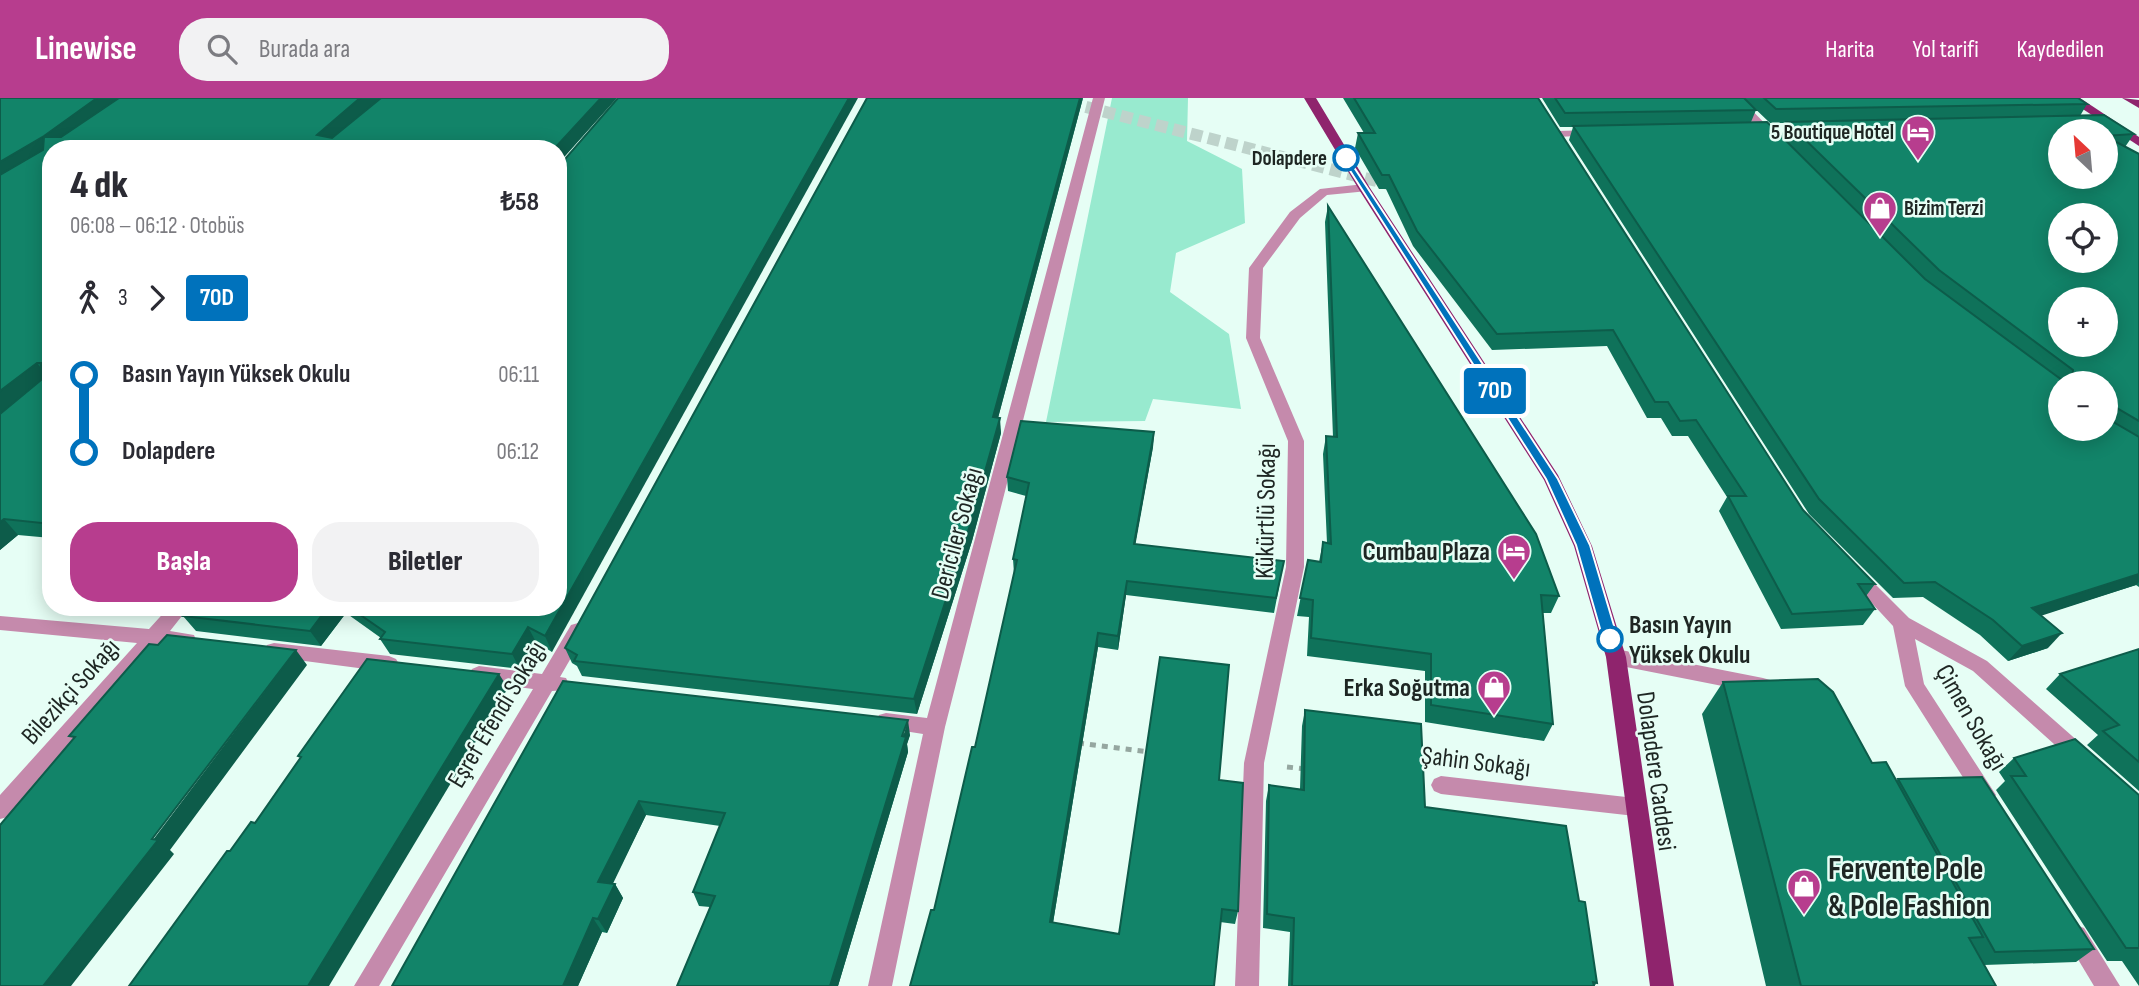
<!DOCTYPE html>
<html lang="tr">
<meta charset="utf-8">
<style>
:root{--surface:#fff;--page:#f2f2f3;--text:#2b2b33;--muted:#7c7c81;--accent:#b73d8e}
body{margin:0;font-family:"Sofia Sans Condensed",sans-serif;background:var(--page);color:var(--text);height:100vh;display:flex;flex-direction:column;font-size:26px;white-space:nowrap}
*{box-sizing:border-box;margin:0}
p{font-size:23px;color:var(--muted)}
.icon{flex:none;width:38px;height:38px;fill:none;stroke:currentColor;stroke-width:2;stroke-linecap:round;stroke-linejoin:round}
.map{position:relative;flex:1;overflow:hidden}
.side{position:absolute;left:42px;top:42px;width:525px;height:476px;display:flex;flex-direction:column;background:var(--surface);border-radius:28px;box-shadow:0 4px 18px #0003}
.side>*{flex:none}
.badge{padding:0 14px;border-radius:5px;font-size:24px;line-height:46px}
.needle{width:46px;rotate:334deg}
.tools{position:absolute;left:2048px;top:21px;display:grid;gap:14px}
.tools a{display:grid;place-items:center;width:70px;height:70px;border-radius:50%;background:var(--surface);box-shadow:0 4px 18px #0003;font-size:35px}
.map>.badge{position:absolute;translate:-50% -50%;box-shadow:0 0 0 4px #fff}
.legs{display:flex;align-items:center;gap:10px;height:77px;padding:0 28px;font-size:23px}
.legs p{margin-inline-start:auto}
.summary{display:flex;align-items:center;justify-content:space-between;height:119px;padding:0 28px}
h1{font-size:38px;font-weight:800;line-height:52px}
.action{display:flex;gap:14px;margin-top:auto;padding:14px 28px}
.action a{flex:1;height:80px;border-radius:28px;background:var(--accent);color:#fff;font-size:28px;font-weight:800;line-height:80px;text-align:center}
.action a+a{background:var(--page);color:var(--text)}
ul{padding:0 28px;list-style:none}
li{display:flex;align-items:center;gap:24px;height:77px;font-size:26px}
li i{display:grid;place-items:center;width:10px;height:100%;margin:0 9px;background:currentColor}
li i::after{content:'';width:18px;height:18px;margin:-9px;border:5px solid;border-radius:50%;background:var(--surface)}
li p{margin-inline-start:auto}
li:first-child i{background:linear-gradient(#0000 50%,currentColor 0)}
li:last-child i{background:linear-gradient(currentColor 50%,#0000 0)}
header{display:flex;align-items:center;gap:42px;box-sizing:border-box;height:98px;padding:0 35px;background:var(--accent);color:#fff}
header strong{font-size:33px}
nav{display:flex;gap:38px;margin-inline-start:auto;font-size:24px}
.search{width:490px;height:63px;background:var(--page);display:flex;align-items:center;gap:18px;box-sizing:border-box;padding:0 24px;border-radius:28px;color:var(--muted);font-size:26px}
.map>svg:first-child{display:block}
</style>
<header>
<strong>Linewise</strong>
<div class="search"><svg class="icon" aria-label="search" viewBox="0 0 24 24"><circle cx="10" cy="10" r="6"/><path d="M15 15l6 6"/></svg>Burada ara</div>
<nav><a>Harita</a><a>Yol tarifi</a><a>Kaydedilen</a></nav>
</header>
<div class="map">
<svg width="2139" height="888" viewBox="0 0 2139 888">
<rect width="100%" height="100%" fill="#e6fef5"/>
<!-- green -->
<path fill="#98eacf" d="M1112 0H1188L1187 43 1242 71 1245 125 1176 155 1170 194 1229 236 1241 311 1153 301 1145 323 1046 324Z"/>
<g fill="none" stroke-linecap="round" stroke-linejoin="round">
<!-- major-tunnel -->
<path stroke="#bed3cb" stroke-width="12" stroke-dasharray="12 6" stroke-linecap="butt" d="M1051 0 1396 88"/>
<!-- path -->
<g stroke="#95a7a0" stroke-width="5" stroke-dasharray="6 6" stroke-linecap="butt">
<path d="M1078 645 1149 654"/>
<path d="M1287 669 1306 671"/>
</g>
<!-- minor -->
<g fill="#c58aac" fill-rule="evenodd">
<path d="M1093 0H1105L945 629 892 888H868L923 636 879 629 876 623 879 617 886 615 927 620Z"/>
<path d="M1728 0H1740L1777 38V42H1769Z"/>
<path d="M1593 32 1597 33V37L1557 39 1551 36 1557 33Z"/>
<path d="M1364 86 1368 87V93L1327 97 1300 120 1263 170 1260 240 1304 343V469L1264 665 1259 888H1235L1244 665 1286 469 1288 343 1246 240 1249 170 1290 114 1320 91Z"/>
<path d="M1854 469 1860 471 1909 520 1987 563 2088 652 2091 658 2088 664 2081 667 2074 664 1973 573 1915 541 1924 586 1996 697 1992 703 1985 706 1978 703 1905 588 1893 528 1845 476 1848 471Z"/>
<path d="M169 509H189L170 533 194 537 196 542 194 547 187 549 158 547 8 719 0 721V697L137 545 0 532V518L149 531Z"/>
<path d="M578 525 585 527 587 532 560 579 566 580 569 586 566 592 552 593 379 888H354L533 591 479 584 472 581 469 576 472 571 479 568 542 576 571 527Z"/>
<path d="M274 545 389 558 396 561 399 566 396 571 389 574 274 559 267 557 264 552 267 547Z"/>
<path d="M1616 551 1763 580 1770 582 1773 588 1770 594 1763 596 1616 567 1609 564 1606 559 1609 554Z"/>
<path d="M1441 678 1635 700 1643 702 1646 709 1643 716 1635 718 1441 696 1434 693 1431 687 1434 681Z"/>
<path d="M2076 827 2084 830 2120 888H2094L2064 838 2068 830Z"/>
</g>
<!-- major -->
<g fill="#8f246d" fill-rule="evenodd">
<path d="M1304 0H1316L1370 90 1558 377 1592 448 1626 559 1674 888H1650L1606 559 1574 448 1544 382 1358 90Z"/>
<path d="M2066 0H2080L2139 39V48Z"/>
<path d="M2122 0 2139 2V10Z"/>
</g>
</g>
<!-- wall -->
<g fill="#0f725a" fill-rule="evenodd">
<path d="M1083 0 998 320 1001 335 972 443 917 616 582 578 577 568 572 565 565 550Z"/>
<path d="M1343 0H1538L1803 412 1875 486 1866 498 1875 511 1863 527 1781 531 1719 413 1727 399 1688 338H1672L1661 320H1647L1607 248 1492 252 1413 148 1386 91H1379L1355 50 1358 35H1364Z"/>
<path d="M1542 0H2078L2087 6 2080 18 2134 36 2125 49 2139 56V489L2136 487 2041 517 2048 550 2008 563 1980 537 1923 499 1893 500 1809 416 1569 42 1573 29H1560ZM1744 0 1770 25H1787L1781 38 1925 181 1751 24 1756 12ZM2060 285H2105L2060 331Z"/>
<path d="M51 51V440L18 437 0 452Z"/>
<path d="M1328 108 1559 498 1551 515H1543L1553 626 1544 643 1425 624V573L1307 558 1309 519 1297 518 1308 462 1319 464 1323 444 1327 445 1323 356 1326 338 1333 339 1325 124Z"/>
<path d="M1154 334 1153 349 1135 446 1284 463 1274 515 1126 497 1118 552 1098 549 1053 825 1119 836 1219 682 1238 813 1235 826 1220 824 1214 888 934 812 975 649 1014 476 1013 461 1026 398 1008 393 1007 379Z"/>
<path d="M191 509H558L552 554 536 544 520 571 390 556 380 541 381 540 346 515 321 548 196 533 183 518Z"/>
<path d="M2139 551V693L2087 647 2098 637 2046 591 2060 576Z"/>
<path d="M563 583 910 637 907 646 908 654 838 888H677L710 809 699 808 693 794 720 728 646 717 612 786H615L623 800 607 835 602 834 578 888H392Z"/>
<path d="M1723 584 1872 665 1896 683 1898 681 2094 851 2076 864 1984 867 1996 888H1766L1702 616Z"/>
<path d="M1305 612 1425 709 1579 803 1597 885 1594 888H1288L1290 834 1263 830 1266 703 1269 687 1300 691 1302 628Z"/>
<path d="M2014 660 2139 697V888L2122 863H2107L1996 692 2005 683 1999 674Z"/>
</g>
<!-- shaded-wall -->
<g fill="#0d5c4a">
<path d="M97 0H125L0 84V64Z"/>
<path d="M360 0H382L324 51 317 37Z"/>
<path d="M601 0H617L558 66V51H554Z"/>
<path d="M849 0H858L552 554 545 538Z"/>
<path d="M1080 0H1083L994 335 993 319Z"/>
<path d="M37 265 49 280 0 319V293Z"/>
<path d="M1000 320 1001 335 972 443 917 616 914 601Z"/>
<path d="M1154 334 1153 349 1133 460 1134 446Z"/>
<path d="M4 421 18 437 0 452V424Z"/>
<path d="M2139 476V484L2136 487 2019 525 2032 510Z"/>
<path d="M1127 483 1126 497 1118 552V538Z"/>
<path d="M328 509H342L346 515 321 548 310 533Z"/>
<path d="M528 529 536 544 520 571 512 556Z"/>
<path d="M1098 535V549L1051 837 1050 824Z"/>
<path d="M2062 535 2048 550 2008 563 2022 548Z"/>
<path d="M296 552 307 567 170 752 174 756 71 888H43Z"/>
<path d="M499 576 508 590 329 888H308Z"/>
<path d="M908 622 910 637 907 646 908 654 838 888H830Z"/>
<path d="M639 703 646 717 607 798 598 784Z"/>
<path d="M615 786 623 800 607 835 598 821Z"/>
<path d="M593 820 602 834 578 888H563Z"/>
</g>
<!-- building -->
<g fill="#128469" stroke="#0d5c4a" stroke-width="2" fill-rule="evenodd">
<path d="M0 0H97L44 38 0 64Z"/>
<path d="M119 0H360L317 37 332 40 381 0H601L554 51H51V426L4 421 0 424V316L41 282V265H37L0 293V77L43 52 44 39H61Z"/>
<path d="M618 0H849L545 538 528 529 512 556 380 541 385 534 349 509H558V69Z"/>
<path d="M867 0H1080L993 319 1000 320 970 427 914 601 574 563 577 557 565 550Z"/>
<path d="M1354 0H1538L1803 412 1875 486H1858L1875 511 1792 516 1728 398H1746L1696 322 1680 323 1668 304H1655L1613 232 1497 236 1417 133 1389 77H1382L1358 35H1375Z"/>
<path d="M1555 0H1744L1756 12 1565 15Z"/>
<path d="M1764 0H2078L2087 6 1776 11Z"/>
<path d="M2104 17 2134 36 2105 38V33H2060V79H2105V38L2139 56V323L2115 309V313L2107 315 2110 322 2139 339V476L2032 510 2062 535 2022 548 1993 522 1935 484 1904 485 1819 401 1573 28 1767 24 1925 181 2066 285H2060V331H2105V285H2072L2073 272 1939 172 1787 24ZM2060 117H2105V163H2060ZM2060 201H2105V247H2060Z"/>
<path d="M1328 108 1536 436 1559 498 1541 497 1553 626 1431 607V556L1311 540 1313 502 1300 500 1308 462 1321 464 1323 444 1331 446 1326 338 1337 339Z"/>
<path d="M1021 323 1154 334 1134 446 1284 463 1276 500 1127 483 1118 538 1098 535 1050 824 1119 836 1160 559 1229 567 1219 682 1243 685 1238 813 1222 811 1214 888H910L931 812H934L972 649H975L1017 462 1013 461 1029 385 1007 379Z"/>
<path d="M191 509H328L310 533 183 518Z"/>
<path d="M167 537 296 552 152 741 158 742 43 888H0V727L75 639 69 638 149 546 158 547Z"/>
<path d="M2139 551V664L2103 633 2119 627 2060 576Z"/>
<path d="M367 561 499 576 308 888H129L227 753H230L251 724 255 725 301 659 298 658Z"/>
<path d="M1818 581 1833 594 1872 665 1886 664 1983 839 1969 840 1996 888H1801L1723 584Z"/>
<path d="M563 583 908 622 902 638 906 639 830 888H677L715 798 693 794 725 715 639 703 598 784 615 786 598 821 593 820 563 888H392Z"/>
<path d="M1305 612 1421 626 1425 709 1566 728 1579 803 1585 804 1597 885 1593 884 1594 888H1292L1294 820 1267 816 1269 687 1304 692Z"/>
<path d="M2075 641 2139 697V850H2126L2011 678H2026L2014 660Z"/>
<path d="M1982 679 2094 851 1995 854 1898 681Z"/>
</g>
<!-- line-1 -->
<path fill="#0072bc" stroke="#fff" stroke-width="2" d="M1346 57 1558 381 1590 447 1618 541 1616 545H1605L1603 541 1576 447 1546 381 1342 60Z"/>
<!-- icons -->
<defs>
<g id="hotel-pin" transform="scale(1.75)"><path d="M0 17L-7.5 6A9.5 9.5 0 1 1 7.5 6Z" fill="#b73d8e" stroke="#e6fef5"/><path d="M-6-4.5h1.5V1H6V5H4.5V3h-9V5H-6ZM-4 0a1.8 1.8 0 1 1 3.6 0ZM.5 0V-2.5h3Q6-2.5 6 0Z" fill="#fff"/></g>
<g id="shop-pin" transform="scale(1.75)"><path d="M0 17L-7.5 6A9.5 9.5 0 1 1 7.5 6Z" fill="#b73d8e" stroke="#e6fef5"/><path d="M-5-2.5h2.3a2.7 3.5 0 0 1 5.4 0H5L5.5 6h-11ZM-1.5-2.5h3a1.5 2.3 0 0 0-3 0Z" fill="#fff"/></g>
</defs>
<g fill-rule="evenodd">
<use href="#hotel-pin" x="1918" y="34"/>
<use href="#shop-pin" x="1880" y="110"/>
<use href="#hotel-pin" x="1514" y="453"/>
<use href="#shop-pin" x="1494" y="589"/>
<use href="#shop-pin" x="1804" y="788"/>
</g>
<!-- markers -->
<g fill="#fff" stroke="#0072bc" stroke-width="3.5">
<circle cx="1346" cy="60" r="12"/>
<circle cx="1610" cy="541" r="12"/>
</g>
<g text-anchor="middle" stroke-width="5" stroke-linejoin="round" paint-order="stroke">
<!-- far-poi labels -->
<g font-size="21" font-weight="bold" fill="#1e2623" stroke="#e6fef5" text-anchor="end">
<text x="1894" y="41">5 Boutique Hotel</text>
<text x="1904" y="117" text-anchor="start">Bizim Terzi</text>
</g>
<!-- far-stop labels -->
<g font-size="21" font-weight="bold" fill="#1e2623" stroke="#e6fef5" text-anchor="end">
<text x="1327" y="67">Dolapdere</text>
</g>
<!-- street labels -->
<g font-size="26" fill="#1e2623" stroke="#e6fef5">
<text transform="translate(1265 413) rotate(-89)" y="9">Kükürtlü Sokağı</text>
<text transform="translate(956 435) rotate(-75)" y="9">Dericiler Sokağı</text>
<text transform="translate(70 593) rotate(-48)" y="9">Bilezikçi Sokağı</text>
<text transform="translate(496 616) rotate(-59)" y="9">Eşref Efendi Sokağı</text>
<text transform="translate(1972 619) rotate(60)" y="9">Çimen Sokağı</text>
<text transform="translate(1476 663) rotate(7)" y="9">Şahin Sokağı</text>
<text transform="translate(1657 673) rotate(82)" y="9">Dolapdere Caddesi</text>
</g>
<!-- poi labels -->
<g font-size="26" font-weight="bold" fill="#1e2623" stroke="#e6fef5" text-anchor="end">
<text x="1490" y="462">Cumbau Plaza</text>
<text x="1470" y="598">Erka Soğutma</text>
</g>
<!-- stop labels -->
<g font-size="26" font-weight="bold" fill="#1e2623" stroke="#e6fef5" text-anchor="start">
<text x="1629" y="535">Basın Yayın<tspan x="1629" dy="30">Yüksek Okulu</tspan></text>
</g>
<!-- near-poi labels -->
<g font-size="32" font-weight="bold" fill="#1e2623" stroke="#e6fef5" text-anchor="start">
<text x="1828" y="781">Fervente Pole<tspan x="1828" dy="37">&amp; Pole Fashion</tspan></text>
</g>
</g>
</svg>
<div class="tools">
<a><svg class="needle" viewBox="-14 -14 28 28"><path d="M0-13l5 13h-10z" fill="#e53935"/><path d="M0 13l5-13h-10z" fill="#7c7c81"/></svg></a>
<a><svg class="icon" aria-label="locate" viewBox="0 0 24 24"><circle cx="12" cy="12" r="6"/><path d="M12 2v4M12 18v4M2 12h4M18 12h4"/></svg></a>
<a>+</a>
<a>−</a>
</div>
<b class="badge" style="left:1495px;top:293px;background:#0072bc;color:#fff">70D</b>
<section class="side">
<div class="summary"><div><h1>4 dk</h1><p>06:08 – 06:12 · Otobüs</p></div><b>₺58</b></div>
<div class="legs"><svg class="icon" aria-label="walk" viewBox="0 0 24 24"><circle cx="13" cy="4" r="2"/><path d="M13 8l-2 6 4 7M11 14l-3 7M7 12l3-4h3l4 4"/></svg>3<svg class="icon" aria-label="forward" viewBox="0 0 24 24"><path d="M9 5l7 7-7 7"/></svg><b class="badge" style="background:#0072bc;color:#fff">70D</b></div>
<ul>
<li><i style="color:#0072bc"></i><b>Basın Yayın Yüksek Okulu</b><p>06:11</p></li>
<li><i style="color:#0072bc"></i><b>Dolapdere</b><p>06:12</p></li>
</ul>
<div class="action"><a>Başla</a><a>Biletler</a></div>
</section>
</div>
